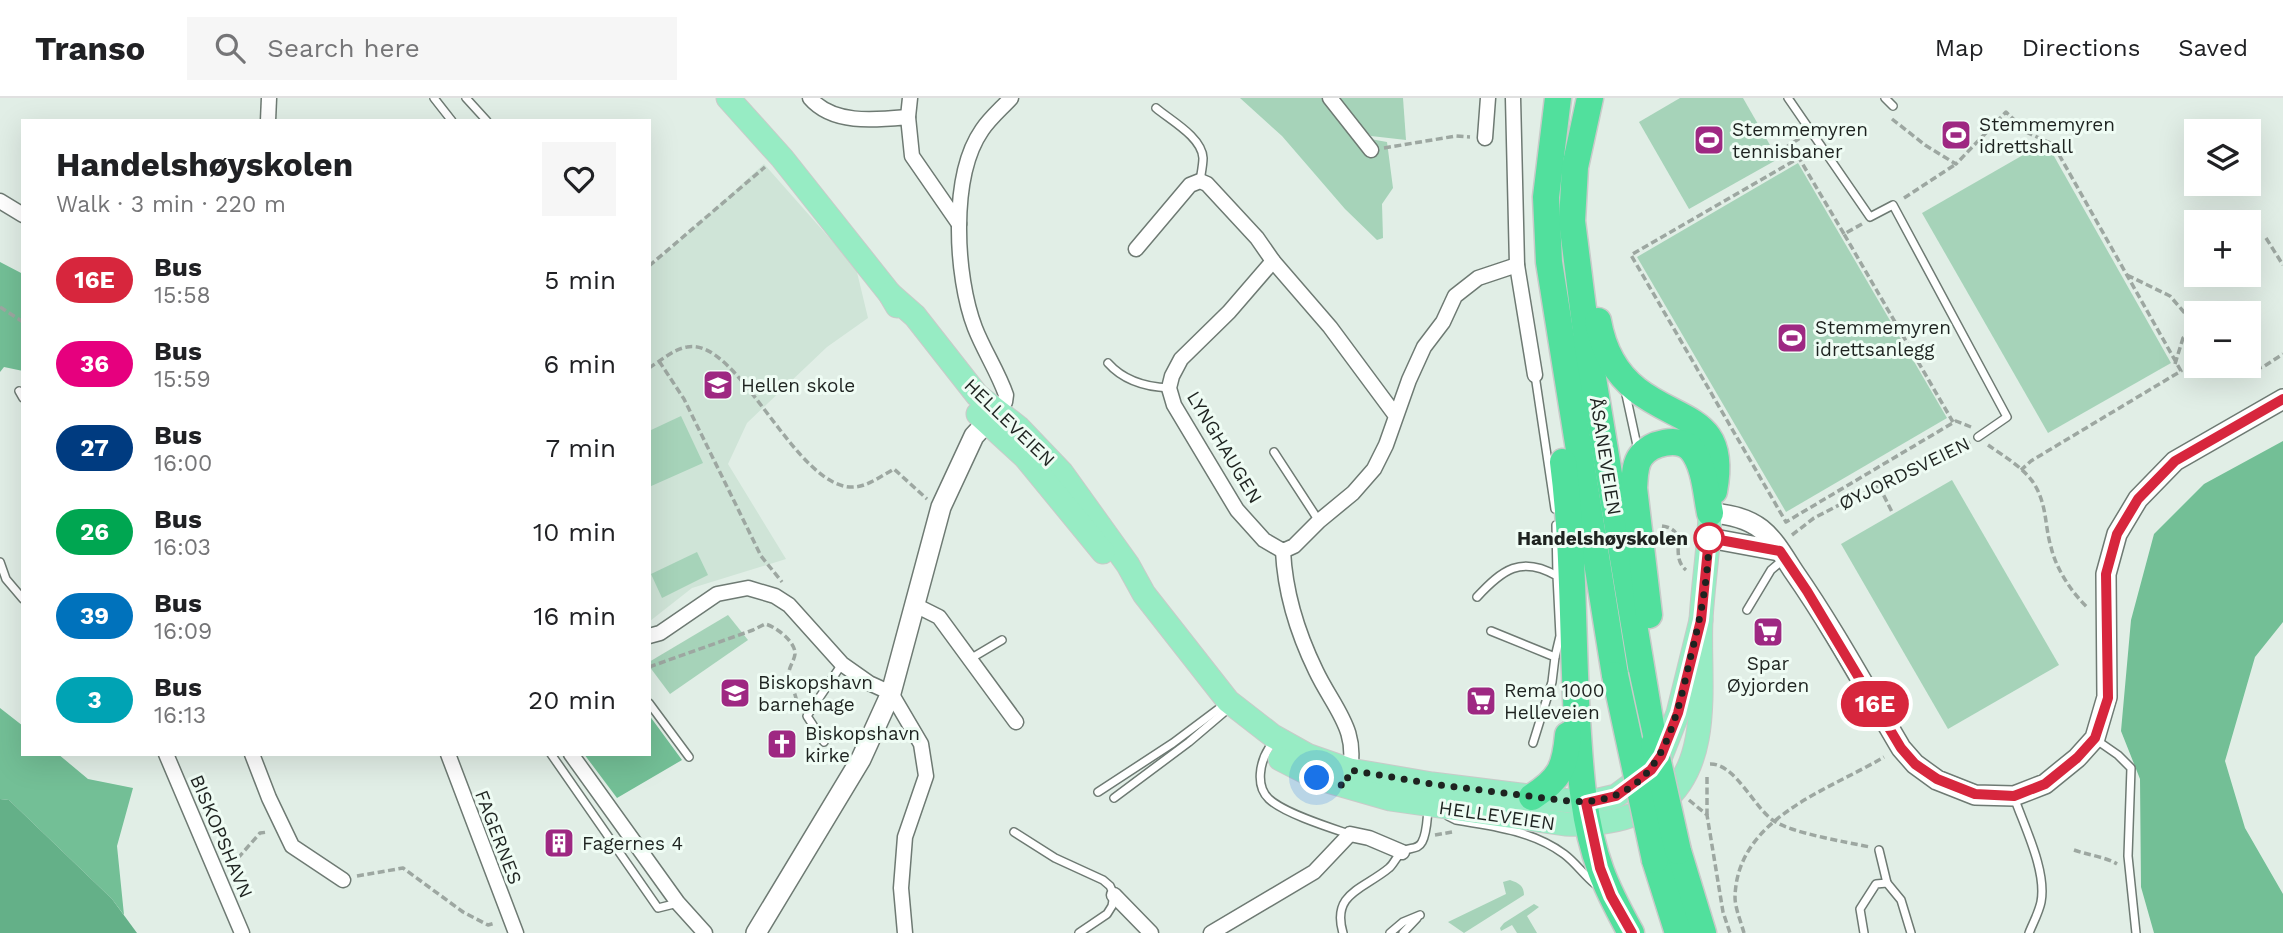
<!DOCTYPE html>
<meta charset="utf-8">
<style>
:root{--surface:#fff;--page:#f6f6f6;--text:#202124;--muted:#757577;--line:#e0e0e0}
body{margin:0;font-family:"Work Sans",sans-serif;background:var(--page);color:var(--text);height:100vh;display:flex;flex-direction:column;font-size:26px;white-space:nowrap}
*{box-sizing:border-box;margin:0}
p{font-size:23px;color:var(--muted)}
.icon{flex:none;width:38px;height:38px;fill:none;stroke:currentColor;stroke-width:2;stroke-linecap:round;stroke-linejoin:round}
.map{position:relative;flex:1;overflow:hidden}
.sheet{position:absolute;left:21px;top:21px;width:630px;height:637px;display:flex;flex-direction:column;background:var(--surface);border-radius:0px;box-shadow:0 7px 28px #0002}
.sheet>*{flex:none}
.badge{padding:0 14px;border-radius:23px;font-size:24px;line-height:46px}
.controls{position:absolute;left:2184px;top:21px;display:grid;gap:14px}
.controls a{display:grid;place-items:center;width:77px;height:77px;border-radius:0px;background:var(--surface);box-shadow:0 7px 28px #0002;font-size:35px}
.you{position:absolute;width:35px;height:35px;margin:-18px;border:5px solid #fff;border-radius:50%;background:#1a73e8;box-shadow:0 0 0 10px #1a73e833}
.map>.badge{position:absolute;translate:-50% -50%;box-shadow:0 0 0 4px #fff}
.round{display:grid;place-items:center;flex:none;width:74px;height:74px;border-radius:0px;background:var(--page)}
.headline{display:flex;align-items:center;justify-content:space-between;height:119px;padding:0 35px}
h1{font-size:33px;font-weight:700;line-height:52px}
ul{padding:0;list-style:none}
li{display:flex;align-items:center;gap:21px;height:84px;padding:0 35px}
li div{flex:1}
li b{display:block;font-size:26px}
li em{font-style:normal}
li .badge{min-width:77px;font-weight:700;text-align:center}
header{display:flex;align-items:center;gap:42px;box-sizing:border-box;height:98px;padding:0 35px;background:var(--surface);border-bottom:2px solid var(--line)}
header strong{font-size:33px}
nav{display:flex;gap:38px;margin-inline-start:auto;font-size:24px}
.search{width:490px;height:63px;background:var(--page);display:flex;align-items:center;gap:18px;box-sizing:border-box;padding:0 24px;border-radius:0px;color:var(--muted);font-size:26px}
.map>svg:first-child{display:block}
</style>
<header>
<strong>Transo</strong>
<div class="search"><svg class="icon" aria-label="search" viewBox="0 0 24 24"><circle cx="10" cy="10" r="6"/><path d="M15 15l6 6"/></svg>Search here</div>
<nav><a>Map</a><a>Directions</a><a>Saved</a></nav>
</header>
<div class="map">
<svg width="2283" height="835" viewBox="0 0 2283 835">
<rect width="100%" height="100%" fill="#e1eee6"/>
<!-- built -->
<path fill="#cfe4d7" d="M764 66 856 170 868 220 827 249 747 325 728 366 786 461 692 490 650 523 649 170Z"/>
<!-- green -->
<g fill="#a6d3b9">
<path d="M1240 0H1324L1359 39 1387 44 1393 90 1382 106 1383 140 1377 142 1345 111 1282 38Z"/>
<path d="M1336 0H1403L1406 42 1371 38Z"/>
<path d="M1680 0H1743L1778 61 1689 111 1639 24Z"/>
<path d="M2046 44 2171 265 2048 335 1922 115Z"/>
<path d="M1798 65 1947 320 1786 414 1637 159Z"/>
<path d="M681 318 703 365 649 389V333Z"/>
<path d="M1952 382 2059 567 1948 631 1841 446Z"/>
<path d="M697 454 708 477 662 500 651 476Z"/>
<path d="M728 517 748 542 670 596 649 568V564Z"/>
<path d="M1510 782C1519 785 1524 788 1524 797L1464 835 1448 824 1506 796 1503 784Z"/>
<path d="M1534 806 1539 809 1527 818 1537 835H1517L1512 827 1501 833 1500 830 1504 825Z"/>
</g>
<!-- forest -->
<g fill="#73bf96">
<path d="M0 164 23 176V273L4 269 0 274Z"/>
<path d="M2283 343V524L2255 559 2225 663 2245 730 2283 796V835H2154L2141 789 2140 681 2121 633 2131 522 2154 436 2204 386Z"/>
<path d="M0 610 23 628V656H58L88 681 133 690 117 748 124 817 112 801 9 702 0 701Z"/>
<path d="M649 617 682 662 617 700 584 656H649Z"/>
</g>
<!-- water -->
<path fill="#64b088" d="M0 701 9 702 112 801 137 835H0Z"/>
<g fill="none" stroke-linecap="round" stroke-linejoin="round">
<!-- lane casing -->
<g stroke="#6e7a73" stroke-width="10">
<g id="lane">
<path d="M434 0 452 23"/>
<path d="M466 0 487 23"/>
<path d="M1788 0 1870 119 1893 107 2007 319 1978 339"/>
<path d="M1885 0 1893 8"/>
<path d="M1156 10C1170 22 1202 39 1203 60 1203 67 1201 76 1200 83"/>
<path d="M1108 265C1123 282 1146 289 1169 290"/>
<path d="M1535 277 1555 411"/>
<path d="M1625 292 1638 352"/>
<path d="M19 293 23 300"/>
<path d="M1274 354 1319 423"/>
<path d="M1556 427 1557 478"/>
<path d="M0 464 6 481 23 501"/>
<path d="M1477 499C1502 472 1521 457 1557 478L1560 538 1555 559"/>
<path d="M1747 512 1771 472 1784 461"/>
<path d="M1491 533 1555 559 1552 584 1533 645"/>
<path d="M970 561 1002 542"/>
<path d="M649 605 689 659"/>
<path d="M2095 641 2118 657 2131 670 2128 758 2136 835"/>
<path d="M824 644 807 618 842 566"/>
<path d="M1269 650C1260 664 1255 688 1269 701 1284 715 1328 729 1349 736"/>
<path d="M551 656 658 810 678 805"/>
<path d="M1098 694 1173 645 1225 606"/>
<path d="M2014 699C2024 728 2047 773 2041 804 2039 814 2033 825 2029 835"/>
<path d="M1114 700 1189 644 1229 610"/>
<path d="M1448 718 1456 722C1493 728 1533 733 1564 756 1575 764 1584 777 1595 786"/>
<path d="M1014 734 1055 760 1103 782 1110 788 1114 797 1112 808 1107 816 1079 835"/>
<path d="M1879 752 1887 785"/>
<path d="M1343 835C1331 795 1364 791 1389 770 1394 766 1397 757 1403 753 1410 749 1418 752 1422 744 1427 735 1427 721 1428 712"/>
<path d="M1390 835 1403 824 1420 817"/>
<path d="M1403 835 1417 820"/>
<path d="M1864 835 1860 811 1876 786 1887 785 1901 802 1911 835"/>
</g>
</g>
<!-- street casing -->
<g stroke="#6e7a73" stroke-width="17">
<g id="street">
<path d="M810 0C833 27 876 22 908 19L912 58 959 126"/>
<path d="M1330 0 1371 52"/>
<path d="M1513 0 1517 167 1535 277"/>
<path d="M908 19 910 0"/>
<path d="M268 23 269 0"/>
<path d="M1485 40 1488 0"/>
<path d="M0 103 23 117"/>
<path d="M1136 151 1190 87 1200 83 1207 86 1257 140 1273 163"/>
<path d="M996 313 1005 304 1006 297C998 274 984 253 975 230 955 178 950 78 982 32 990 20 1002 10 1011 0"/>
<path d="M1396 318 1330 229 1273 163 1229 214 1181 261 1172 278 1169 290 1174 307 1237 412 1264 442 1283 453 1294 448 1319 423 1353 395 1374 371 1386 347 1409 282 1424 249 1443 224 1455 198 1478 180 1517 167"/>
<path d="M1283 453C1285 494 1298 536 1316 573 1334 611 1361 633 1348 679"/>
<path d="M913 506 939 519 1016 624"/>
<path d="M649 538 660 535 717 496 748 490 775 498 789 507 842 566 869 585 891 595 921 646 926 678 905 739 901 790 905 835"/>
<path d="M166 656 242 835"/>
<path d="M252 656 269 700 292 748 343 782"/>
<path d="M448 656 516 835"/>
<path d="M571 656 678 805 705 835"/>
<path d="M1114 797 1151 835"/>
<path d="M1211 835 1314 774 1350 736 1369 740 1402 754"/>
</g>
</g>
<!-- secondary casing -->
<g stroke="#6e7a73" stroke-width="22">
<g id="secondary">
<path d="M1710 415C1727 416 1747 420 1761 431 1775 442 1784 459 1794 474 1833 530 1866 591 1901 650L1915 666 1937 682 1975 697 2014 698 2045 686 2077 660 2095 640 2107 599 2106 476 2117 436 2138 401 2175 363 2283 301"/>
<path d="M1709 440 1779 453"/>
<path d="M756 835 861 661 891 595 941 409 974 338 996 314"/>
</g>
</g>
<!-- primary casing -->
<g stroke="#c9cac9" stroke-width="25">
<g id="primary">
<path d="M728 0 782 60 890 196 897 208"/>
<path d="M890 196 915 218 977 297 1018 329 1062 375 1128 467 1144 496 1228 603 1273 638 1307 657 1350 672 1432 686 1586 705 1616 698 1651 672 1661 658 1678 615 1701 522"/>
<path d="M978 316 1025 359 1103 454"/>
<path d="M1280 661 1317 680 1390 701 1565 726C1591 727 1614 725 1638 715 1646 712 1656 709 1663 704 1714 662 1698 580 1701 522 1703 486 1709 451 1710 415"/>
</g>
</g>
<!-- highway casing -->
<g stroke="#c9cac9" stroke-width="29">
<g id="highway">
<path d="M1558 0 1546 99 1549 164 1615 577"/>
<path d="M1590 0 1575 69 1572 123 1588 250 1654 646"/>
<path d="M1598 223C1603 251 1615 275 1637 292 1681 326 1728 319 1714 393"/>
<path d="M1563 364C1574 449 1572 535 1577 620 1580 671 1583 725 1601 773 1609 795 1620 815 1631 835"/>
<path d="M1649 517 1634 390C1635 380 1634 367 1641 358 1651 345 1678 338 1691 351 1705 367 1706 396 1710 415"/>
<path d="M1532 699C1560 681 1565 670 1568 637"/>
<path d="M1678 753 1703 835"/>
<path d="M1655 762 1678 835"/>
</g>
</g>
<!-- path -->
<g stroke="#9da7a1" stroke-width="3.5" stroke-dasharray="7 3.5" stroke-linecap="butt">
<path d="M1892 21 1925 47 1956 66 2006 14 2028 35 2053 46 2181 273 2031 363 2021 372"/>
<path d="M1384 50 1456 38 1470 39"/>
<path d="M1776 56 1800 40"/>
<path d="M1904 100 1956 66"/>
<path d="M1862 126 1844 136 1953 324"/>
<path d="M1844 136 1799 60 1631 157 1786 424 1956 323 1971 329"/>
<path d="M2266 140 2283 167"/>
<path d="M649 168 765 69"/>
<path d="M2127 177 2170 198 2196 228"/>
<path d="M2230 208 2234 215"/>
<path d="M0 209 23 224"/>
<path d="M2249 243 2253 272 2263 269 2283 256"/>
<path d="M659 263 684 301 761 458 782 484"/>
<path d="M2175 266 2183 240 2196 232"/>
<path d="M649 270C660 263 674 251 687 249 739 238 796 394 855 389 868 388 883 377 894 371L927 401"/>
<path d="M1988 347C2005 359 2028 372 2037 391 2047 411 2045 429 2051 449 2056 471 2072 495 2088 510"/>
<path d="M1879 388 1893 416"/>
<path d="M1662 428C1691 432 1668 457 1686 472"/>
<path d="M1792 437 1814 420 1845 404 1970 344"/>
<path d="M649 569 753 532 765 526C775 528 796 544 795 556 794 564 788 569 789 578 791 590 798 598 797 611"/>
<path d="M1710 666C1735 665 1754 710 1774 723 1792 735 1846 744 1870 749"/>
<path d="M1707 679V717"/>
<path d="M1689 702 1707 717 1723 814 1730 835"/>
<path d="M1435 737 1452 734"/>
<path d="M2074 752C2088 757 2106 759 2117 766"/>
<path d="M231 768 260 735 268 734"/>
<path d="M357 778 403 770 463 814 488 827 495 825"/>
<path d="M1744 835C1741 824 1735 810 1735 799 1737 720 1827 693 1884 659"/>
</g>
<!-- lane -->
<use href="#lane" stroke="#fff" stroke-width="7"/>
<!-- street -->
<use href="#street" stroke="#fff" stroke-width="14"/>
<!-- secondary -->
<use href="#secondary" stroke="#fff" stroke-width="19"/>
<!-- primary -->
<use href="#primary" stroke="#97ecc4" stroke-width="23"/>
<!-- highway -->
<use href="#highway" stroke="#51e09d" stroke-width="26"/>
<!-- highway-bridge casing -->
<g stroke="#c9cac9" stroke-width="29" stroke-linecap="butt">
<g id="highway-bridge">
<path d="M1615 577 1655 762"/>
<path d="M1654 646 1678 753"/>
</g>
</g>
<!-- highway-bridge -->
<use href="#highway-bridge" stroke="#51e09d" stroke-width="26"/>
</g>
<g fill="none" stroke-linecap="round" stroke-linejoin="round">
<!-- line casing -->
<g stroke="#fff" stroke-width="16">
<path id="line" d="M1632 835 1611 798 1600 770 1586 705 1616 698 1651 672 1661 658 1678 615 1701 522 1709 440 1780 453 1807 493 1901 650 1915 666 1937 681 1975 696 2014 698 2045 686 2077 660 2095 640 2108 600 2106 476 2117 436 2138 401 2175 363 2283 301"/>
</g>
<!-- line -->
<use href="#line" stroke="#d7263d" stroke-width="10"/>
<!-- walk -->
<path stroke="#1e2320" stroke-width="7" stroke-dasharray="0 12.6" d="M1317 680 1345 688 1350 672 1432 686 1568 703C1660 711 1675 627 1691 557 1701 518 1708 481 1709 440"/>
</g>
<!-- icons -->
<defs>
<g id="stadium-square" transform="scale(1.575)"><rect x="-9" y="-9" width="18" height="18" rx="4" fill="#9e2882" stroke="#effcf4"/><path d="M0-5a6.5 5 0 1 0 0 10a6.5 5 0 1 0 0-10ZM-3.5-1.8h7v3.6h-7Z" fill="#fff"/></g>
<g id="school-square" transform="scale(1.575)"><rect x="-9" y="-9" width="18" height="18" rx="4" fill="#9e2882" stroke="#effcf4"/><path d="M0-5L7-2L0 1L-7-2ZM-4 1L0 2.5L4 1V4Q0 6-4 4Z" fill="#fff"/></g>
<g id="supermarket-square" transform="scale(1.575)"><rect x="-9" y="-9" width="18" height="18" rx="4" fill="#9e2882" stroke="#effcf4"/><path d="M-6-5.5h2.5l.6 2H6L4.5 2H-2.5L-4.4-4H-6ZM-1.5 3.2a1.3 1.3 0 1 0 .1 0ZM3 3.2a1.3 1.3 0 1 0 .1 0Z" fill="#fff"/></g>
<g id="church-square" transform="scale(1.575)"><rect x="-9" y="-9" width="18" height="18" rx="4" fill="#9e2882" stroke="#effcf4"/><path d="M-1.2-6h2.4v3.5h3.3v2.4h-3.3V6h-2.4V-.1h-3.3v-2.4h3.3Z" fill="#fff"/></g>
<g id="building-square" transform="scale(1.575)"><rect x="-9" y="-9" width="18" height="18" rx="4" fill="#9e2882" stroke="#effcf4"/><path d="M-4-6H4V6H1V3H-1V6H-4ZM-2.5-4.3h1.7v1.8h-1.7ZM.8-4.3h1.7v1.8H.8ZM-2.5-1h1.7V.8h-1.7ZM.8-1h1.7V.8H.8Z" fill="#fff"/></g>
</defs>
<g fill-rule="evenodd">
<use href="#stadium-square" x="1956" y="37"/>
<use href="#stadium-square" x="1709" y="42"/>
<use href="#stadium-square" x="1792" y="240"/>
<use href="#school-square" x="718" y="287"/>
<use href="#supermarket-square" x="1768" y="534"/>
<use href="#school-square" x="735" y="595"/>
<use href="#supermarket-square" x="1481" y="603"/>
<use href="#church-square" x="782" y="646"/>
<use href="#building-square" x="559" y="745"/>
</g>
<!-- markers -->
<circle fill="#fff" stroke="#d7263d" stroke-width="3.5" cx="1709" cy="440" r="14"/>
<g text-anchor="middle" stroke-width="6" stroke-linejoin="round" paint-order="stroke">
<!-- poi labels -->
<g font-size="19" fill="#1e2320" stroke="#effcf4" text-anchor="start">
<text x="1979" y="33">Stemmemyren<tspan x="1979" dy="22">idrettshall</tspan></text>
<text x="1732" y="38">Stemmemyren<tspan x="1732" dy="22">tennisbaner</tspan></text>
<text x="1815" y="236">Stemmemyren<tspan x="1815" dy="22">idrettsanlegg</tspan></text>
<text x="741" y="294">Hellen skole</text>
<text x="1768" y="572" text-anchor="middle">Spar<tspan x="1768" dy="22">Øyjorden</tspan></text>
<text x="758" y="591">Biskopshavn<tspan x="758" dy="22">barnehage</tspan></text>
<text x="1504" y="599">Rema 1000<tspan x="1504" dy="22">Helleveien</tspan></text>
<text x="805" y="642">Biskopshavn<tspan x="805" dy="22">kirke</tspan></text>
<text x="582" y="752">Fagernes 4</text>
</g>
<!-- street labels -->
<g font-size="19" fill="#1e2320" stroke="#effcf4">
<text transform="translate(1010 324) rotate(44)" y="7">HELLEVEIEN</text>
<text transform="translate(1225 349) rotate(59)" y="7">LYNGHAUGEN</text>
<text transform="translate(1606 358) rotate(81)" y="7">ÅSANEVEIEN</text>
<text transform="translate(1904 375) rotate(-26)" y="7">ØYJORDSVEIEN</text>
<text transform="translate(1497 717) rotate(8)" y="7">HELLEVEIEN</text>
<text transform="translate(222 738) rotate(67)" y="7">BISKOPSHAVN</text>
<text transform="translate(499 739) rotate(69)" y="7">FAGERNES</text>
</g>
<!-- stop labels -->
<g font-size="19" font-weight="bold" fill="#1e2320" stroke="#effcf4" text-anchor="end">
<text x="1688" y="447">Handelshøyskolen</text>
</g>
</g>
</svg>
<div class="controls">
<a><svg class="icon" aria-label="layers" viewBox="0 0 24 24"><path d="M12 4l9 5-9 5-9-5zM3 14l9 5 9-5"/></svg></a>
<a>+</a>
<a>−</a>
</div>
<div class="you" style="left:1317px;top:680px"></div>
<b class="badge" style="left:1875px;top:606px;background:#d7263d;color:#fff">16E</b>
<section class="sheet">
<div class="headline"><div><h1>Handelshøyskolen</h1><p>Walk · 3 min · 220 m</p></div><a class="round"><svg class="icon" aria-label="heart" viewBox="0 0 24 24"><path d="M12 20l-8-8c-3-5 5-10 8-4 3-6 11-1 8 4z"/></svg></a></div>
<ul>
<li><span class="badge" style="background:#d7263d;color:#fff">16E</span><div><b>Bus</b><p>15:58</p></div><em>5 min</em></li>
<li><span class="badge" style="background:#e6007e;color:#fff">36</span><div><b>Bus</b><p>15:59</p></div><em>6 min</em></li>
<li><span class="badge" style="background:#003b80;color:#fff">27</span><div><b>Bus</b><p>16:00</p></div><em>7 min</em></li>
<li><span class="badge" style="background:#00a651;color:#fff">26</span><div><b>Bus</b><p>16:03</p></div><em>10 min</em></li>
<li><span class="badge" style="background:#0072bc;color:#fff">39</span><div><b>Bus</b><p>16:09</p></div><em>16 min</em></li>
<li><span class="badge" style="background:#00a3b4;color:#fff">3</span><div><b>Bus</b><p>16:13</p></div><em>20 min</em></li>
</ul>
</section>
</div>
